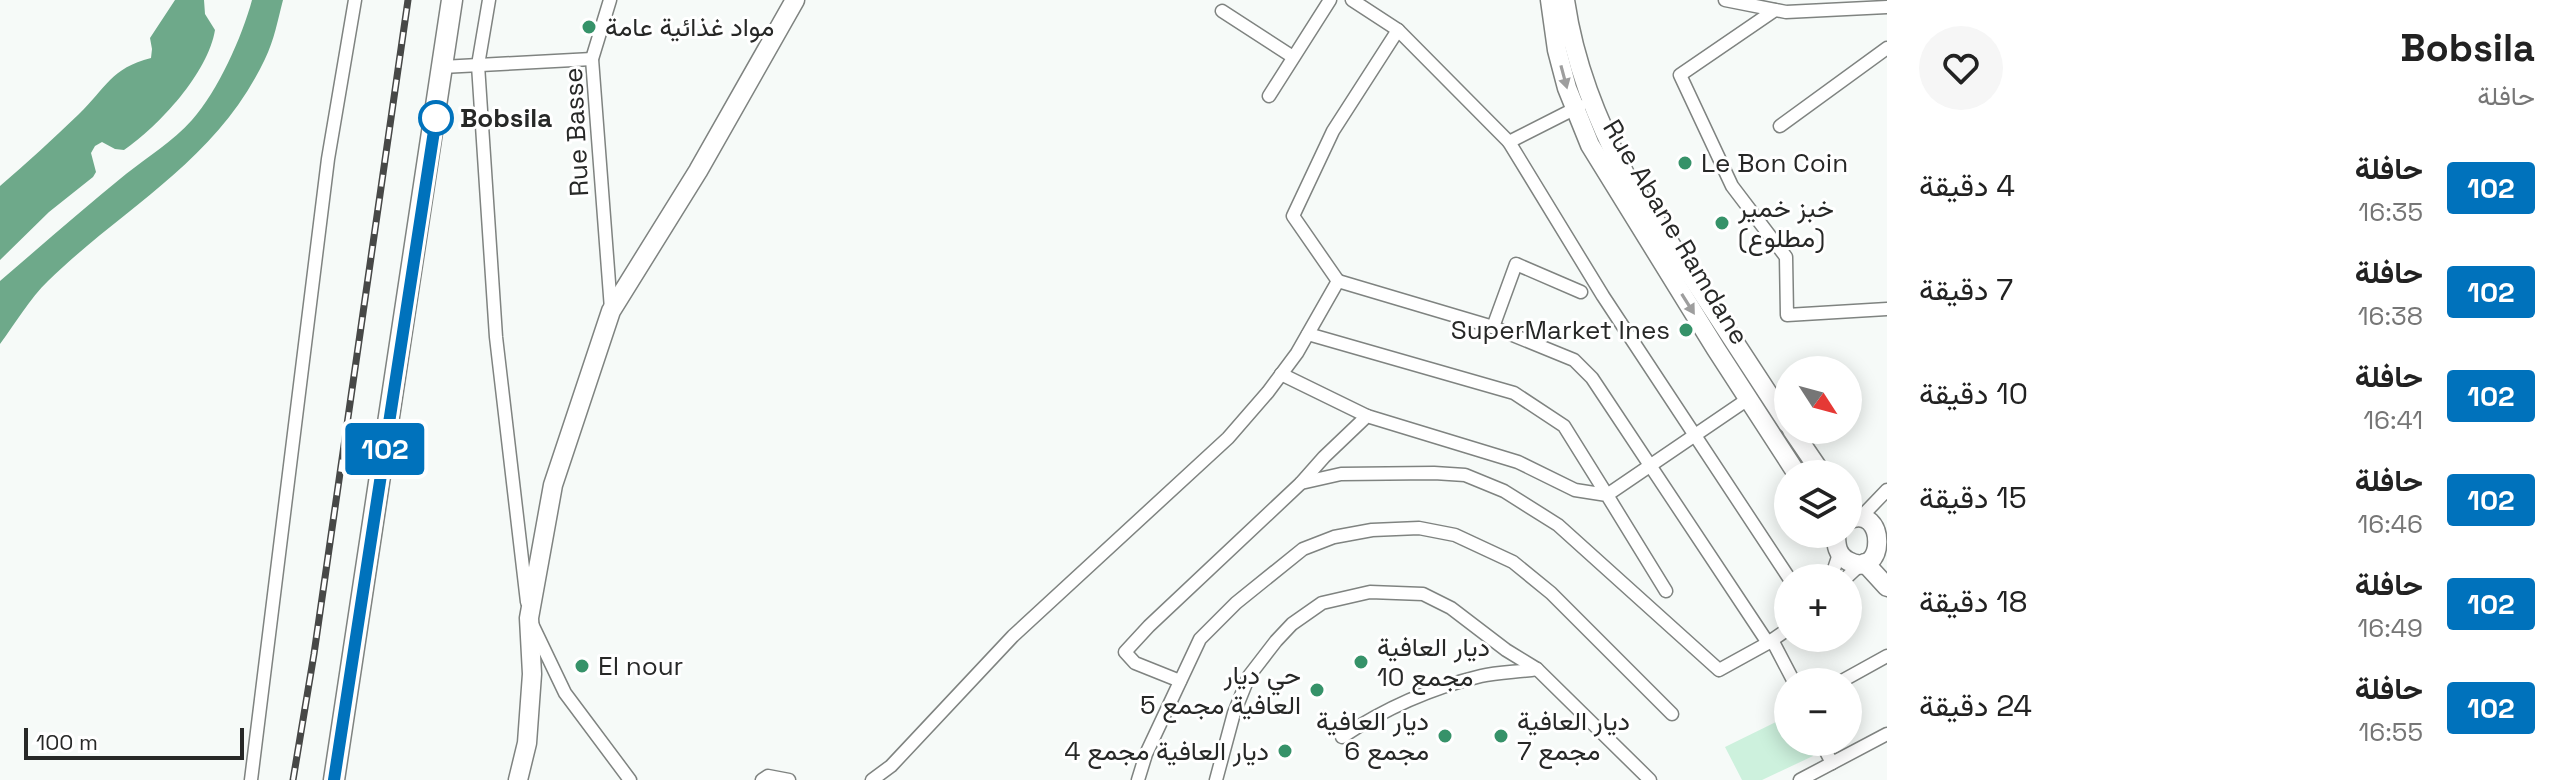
<!DOCTYPE html>
<html lang="ar">
<meta charset="utf-8">
<style>
:root{--surface:#fff;--page:#f6f6f6;--text:#222;--muted:#767676}
body{margin:0;font-family:"Space Grotesk",Vazirmatn,sans-serif;background:var(--page);color:var(--text);direction:rtl;height:100vh;display:flex;flex-direction:column;font-size:30px;white-space:nowrap}
*{box-sizing:border-box;margin:0}
p{font-size:26px;color:var(--muted)}
.icon{flex:none;width:44px;height:44px;fill:none;stroke:currentColor;stroke-width:2;stroke-linecap:round;stroke-linejoin:round}
.map{position:relative;flex:1;overflow:hidden;direction:ltr}
.panel{display:flex;flex-direction:column;background:var(--surface);width:680px}
.panel>*{flex:none}
.badge{padding:0 16px;border-radius:6px;font-size:28px;line-height:52px}
.needle{width:52px;rotate:126deg}
.controls{position:absolute;left:1774px;top:356px;display:grid;gap:16px}
.controls a{display:grid;place-items:center;width:88px;height:88px;border-radius:50%;background:var(--surface);box-shadow:0 4px 20px #0003;font-size:40px}
.scale{position:absolute;left:24px;bottom:20px;width:220px;box-sizing:border-box;padding-left:8px;border:4px solid #272827;border-top:0;font-size:22px;line-height:28px;white-space:nowrap;color:#272827;-webkit-text-stroke:6px #fff;paint-order:stroke}
.map>.badge{position:absolute;translate:-50% -50%;box-shadow:0 0 0 4px #fff}
.round{display:grid;place-items:center;flex:none;width:84px;height:84px;border-radius:42px;background:var(--page)}
.head{display:flex;align-items:center;justify-content:space-between;height:136px;padding:0 32px}
h1{font-size:38px;font-weight:600;line-height:60px}
ul{padding:0;list-style:none}
li{display:flex;align-items:center;gap:24px;height:104px;padding:0 32px}
li div{flex:1}
li b{display:block;font-size:30px}
li em{font-style:normal}
li .badge{min-width:88px;font-weight:700;text-align:center}
main{display:flex;flex:1;min-height:0}
.map>svg:first-child{display:block}
</style>
<main>
<section class="panel">
<div class="head"><div><h1>Bobsila</h1><p>حافلة</p></div><a class="round"><svg class="icon" aria-label="heart" viewBox="0 0 24 24"><path d="M12 20l-8-8c-3-5 5-10 8-4 3-6 11-1 8 4z"/></svg></a></div>
<ul>
<li><span class="badge" style="background:#0072bc;color:#fff">102</span><div><b>حافلة</b><p>16:35</p></div><em>4 دقيقة</em></li>
<li><span class="badge" style="background:#0072bc;color:#fff">102</span><div><b>حافلة</b><p>16:38</p></div><em>7 دقيقة</em></li>
<li><span class="badge" style="background:#0072bc;color:#fff">102</span><div><b>حافلة</b><p>16:41</p></div><em>10 دقيقة</em></li>
<li><span class="badge" style="background:#0072bc;color:#fff">102</span><div><b>حافلة</b><p>16:46</p></div><em>15 دقيقة</em></li>
<li><span class="badge" style="background:#0072bc;color:#fff">102</span><div><b>حافلة</b><p>16:49</p></div><em>18 دقيقة</em></li>
<li><span class="badge" style="background:#0072bc;color:#fff">102</span><div><b>حافلة</b><p>16:55</p></div><em>24 دقيقة</em></li>
</ul>
</section>
<div class="map">
<svg width="1887" height="780" viewBox="0 0 1887 780">
<rect width="100%" height="100%" fill="#f6faf8"/>
<!-- green -->
<path fill="#cdf1dd" d="M1788 716V742H1807L1813 756 1762 780H1742L1725 747Z"/>
<!-- water -->
<g fill="#6ea98a">
<path d="M175 0H204L205 14 215 30C208 73 159 126 124 150L115 149 102 142 95 146 91 153 96 172 93 177 49 212 0 260V186C27 163 53 139 79 114 106 88 111 68 151 58L152 49 150 38Z"/>
<path d="M252 0H283C278 19 274 41 265 59 216 162 126 205 48 281 30 298 15 324 0 344V281C42 245 83 209 126 174 149 156 172 142 192 120 218 91 242 37 252 0Z"/>
</g>
<g fill="none" stroke-linecap="round" stroke-linejoin="round">
<!-- street casing -->
<g stroke="#7f8380" stroke-width="15">
<g id="street">
<path d="M489 0 478 65 496 337 527 602"/>
<path d="M610 0 592 59 611 309"/>
<path d="M1352 0 1398 30 1509 142 1580 106"/>
<path d="M1725 0 1786 12 1887 7"/>
<path d="M1775 10 1680 75 1732 186 1786 257 1787 315 1887 309"/>
<path d="M1222 11 1293 57"/>
<path d="M442 67 592 59"/>
<path d="M1269 96 1330 0"/>
<path d="M1780 126 1887 48"/>
<path d="M1509 142 1603 296 1789 578"/>
<path d="M1338 281 1493 327 1574 360 1592 378 1768 643"/>
<path d="M1493 327 1516 264 1581 292"/>
<path d="M1308 334 1514 393 1564 426 1607 495 1748 399"/>
<path d="M1281 374 1367 416"/>
<path d="M1301 483 1324 457 1367 416 1518 462 1575 490 1607 495 1666 591"/>
<path d="M1861 517 1887 490"/>
<path d="M1831 578 1839 554"/>
<path d="M1846 578 1862 563"/>
<path d="M532 624 565 693 630 780"/>
<path d="M1772 640 1794 682"/>
<path d="M1180 681 1135 663 1125 652 1149 626 1301 483 1341 474 1434 473 1465 475 1504 491 1558 525 1719 670 1768 643 1788 629"/>
<path d="M1840 682 1887 656"/>
<path d="M1342 737C1384 709 1431 688 1481 676 1499 672 1519 672 1537 669"/>
<path d="M1821 742 1832 763"/>
<path d="M251 780 328 159 355 0"/>
<path d="M762 780 768 776 789 780"/>
<path d="M872 780 891 766 1013 636 1228 438 1268 392 1297 353 1338 281 1293 216 1333 131 1398 30"/>
<path d="M1138 780 1146 754 1200 639 1236 603 1303 549 1334 537 1372 530 1419 528 1455 535 1513 562 1551 593 1672 714"/>
<path d="M1216 780 1234 713 1249 676 1276 641 1292 624 1322 603 1370 592 1423 594 1451 608 1506 650 1537 669 1650 780"/>
<path d="M1800 780 1887 734"/>
</g>
</g>
<!-- secondary casing -->
<g stroke="#7f8380" stroke-width="21">
<g id="secondary">
<path d="M1550 0 1557 50 1567 88 1590 145 1716 349 1797 474"/>
<path d="M1565 0C1574 63 1597 120 1626 176L1788 424"/>
<path d="M1792 430 1822 474"/>
<path d="M1836 534C1836 545 1837 555 1848 561 1887 582 1887 502 1848 520"/>
<path d="M1865 563 1887 587"/>
<path d="M518 780 527 743 532 674 529 618 553 485 611 311 698 171 795 0"/>
</g>
</g>
<!-- primary casing -->
<g stroke="#7f8380" stroke-width="23">
<path id="primary" d="M334 780 452 0"/>
</g>
<!-- street -->
<use href="#street" stroke="#fff" stroke-width="12"/>
<!-- secondary -->
<use href="#secondary" stroke="#fff" stroke-width="18"/>
<!-- primary -->
<use href="#primary" stroke="#fff" stroke-width="20"/>
<!-- rail casing -->
<g stroke="#474847" stroke-width="7">
<path id="rail" d="M293 780 314 654 408 0"/>
</g>
<!-- rail -->
<use href="#rail" stroke="#fff" stroke-width="4" stroke-dasharray="12" stroke-linecap="butt"/>
</g>
<!-- one-way arrows -->
<defs><path id="oneway-solid" d="M-6-.8H1V-3.2L6.5 0L1 3.2V.8H-6Z" transform="scale(2)"/></defs>
<g fill="#9e9e9e">
<use href="#oneway-solid" transform="translate(1564 77) rotate(75)"/>
<use href="#oneway-solid" transform="translate(1688 304) rotate(58)"/>
</g>
<g fill="none" stroke-linecap="round" stroke-linejoin="round">
<!-- line casing -->
<g stroke="#fff" stroke-width="18">
<path id="line" d="M334 780 436 118"/>
</g>
<!-- line -->
<use href="#line" stroke="#0072bc" stroke-width="12"/>
</g>
<!-- markers -->
<g fill="#369269" stroke="#fff" stroke-width="3">
<circle cx="589" cy="27" r="8"/>
<circle cx="1685" cy="163" r="8"/>
<circle cx="1722" cy="223" r="8"/>
<circle cx="1686" cy="330" r="8"/>
<circle cx="1361" cy="662" r="8"/>
<circle cx="582" cy="666" r="8"/>
<circle cx="1317" cy="690" r="8"/>
<circle cx="1445" cy="736" r="8"/>
<circle cx="1501" cy="736" r="8"/>
<circle cx="1285" cy="751" r="8"/>
</g>
<circle fill="#fff" stroke="#0072bc" stroke-width="4" cx="436" cy="118" r="16"/>
<g text-anchor="middle" stroke-width="6" stroke-linejoin="round" paint-order="stroke">
<!-- poi labels -->
<g font-size="26" fill="#272827" stroke="#fff" text-anchor="start">
<text x="605" y="36">مواد غذائية عامة</text>
<text x="1701" y="172">Le Bon Coin</text>
<text x="1738" y="217">خبز خمير<tspan x="1738" dy="30">(مطلوع)</tspan></text>
<text x="1670" y="339" text-anchor="end">SuperMarket Ines</text>
<text x="1377" y="656">ديار العافية<tspan x="1377" dy="30">مجمع 10</tspan></text>
<text x="598" y="675">El nour</text>
<text x="1301" y="684" text-anchor="end">حي ديار<tspan x="1301" dy="30">العافية مجمع 5</tspan></text>
<text x="1429" y="730" text-anchor="end">ديار العافية<tspan x="1429" dy="30">مجمع 6</tspan></text>
<text x="1517" y="730">ديار العافية<tspan x="1517" dy="30">مجمع 7</tspan></text>
<text x="1269" y="760" text-anchor="end">ديار العافية مجمع 4</text>
</g>
<!-- stop labels -->
<g font-size="26" font-weight="bold" fill="#272827" stroke="#fff" text-anchor="start">
<text x="460" y="127">Bobsila</text>
</g>
<!-- street labels -->
<g font-size="26" fill="#272827" stroke="#fff">
<text transform="translate(576 132) rotate(-93)" y="9">Rue Basse</text>
<text transform="translate(1676 232) rotate(59)" y="9">Rue Abane Ramdane</text>
</g>
</g>
</svg>
<div class="controls">
<a><svg class="needle" viewBox="-14 -14 28 28"><path d="M0-13l5 13h-10z" fill="#e53935"/><path d="M0 13l5-13h-10z" fill="#767676"/></svg></a>
<a><svg class="icon" aria-label="layers" viewBox="0 0 24 24"><path d="M12 4l9 5-9 5-9-5zM3 14l9 5 9-5"/></svg></a>
<a>+</a>
<a>−</a>
</div>
<div class="scale">100 m</div>
<b class="badge" style="left:385px;top:449px;background:#0072bc;color:#fff">102</b>
</div>
</main>
